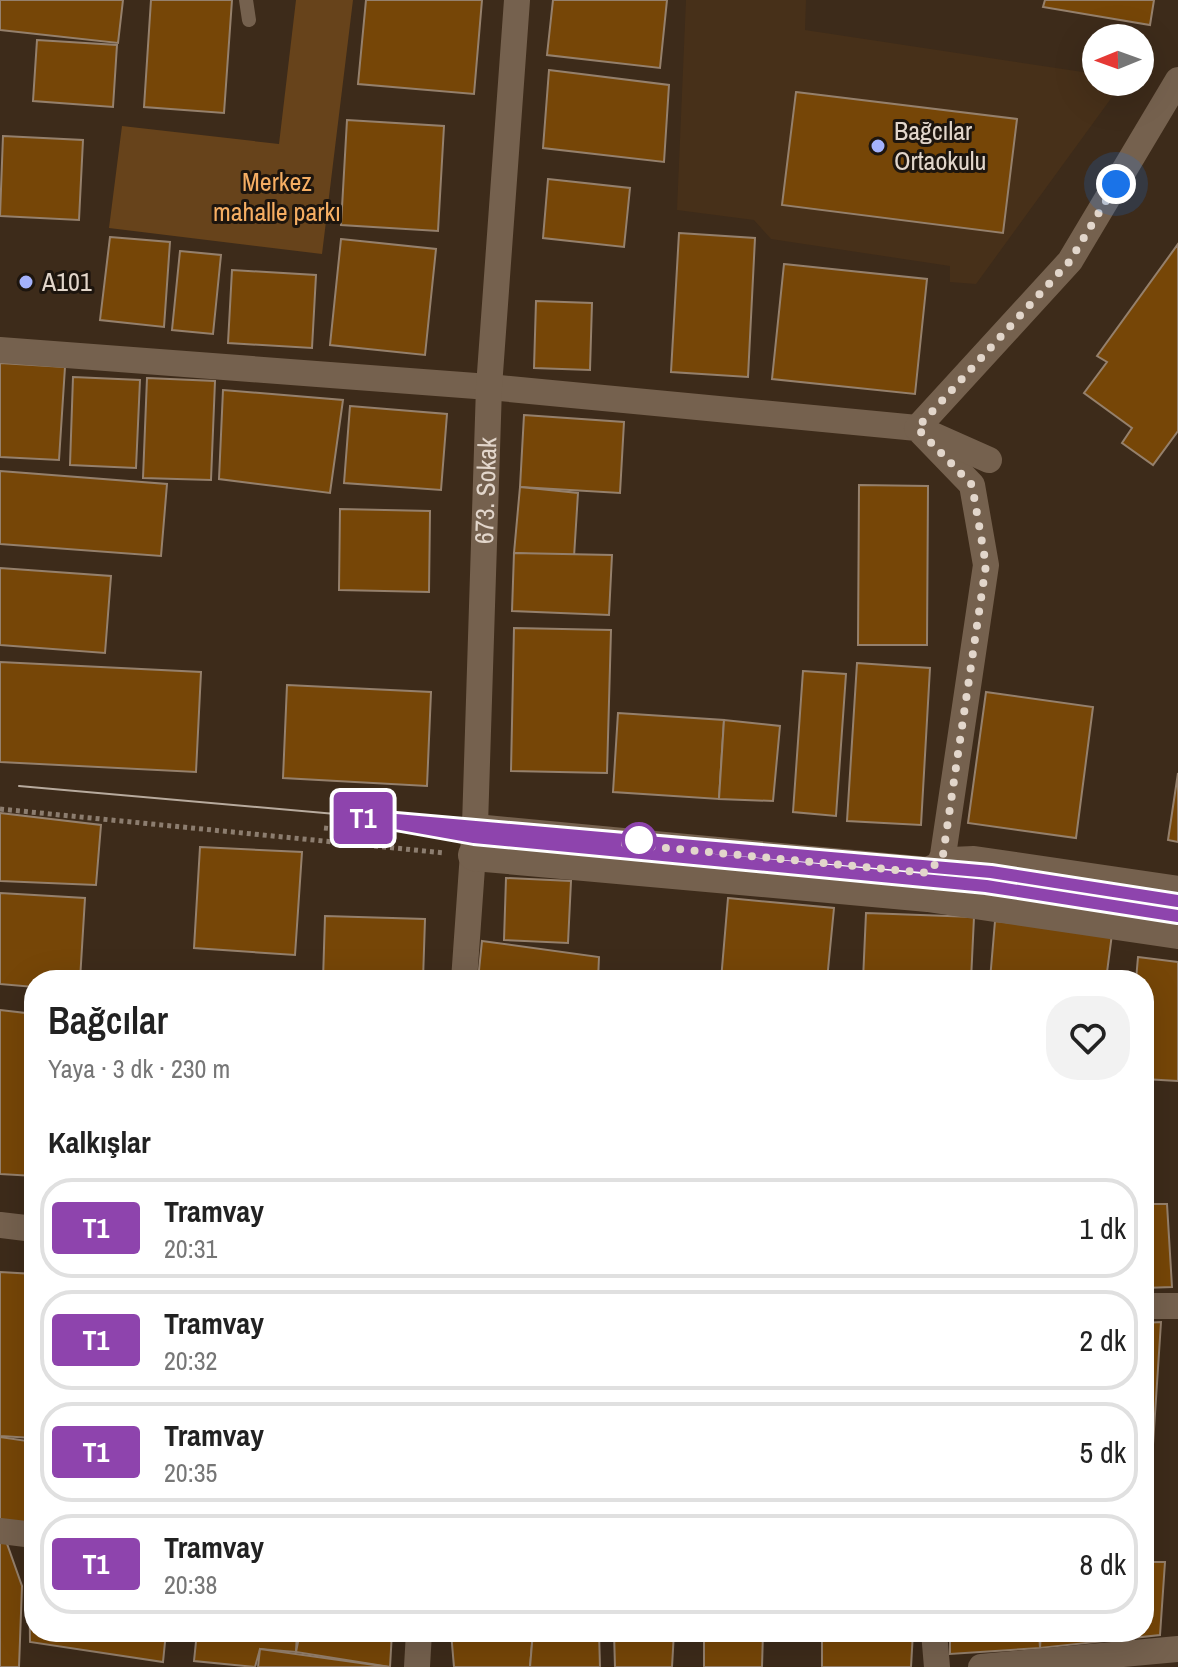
<!DOCTYPE html>
<html lang="tr">
<meta charset="utf-8">
<style>
:root{--surface:#fff;--page:#f2f2f2;--text:#222;--muted:#767676;--line:#e0e0e0}
body{margin:0;font-family:"Archivo Narrow",sans-serif;background:var(--page);color:var(--text);height:100vh;display:flex;flex-direction:column;font-size:30px;white-space:nowrap}
*{box-sizing:border-box;margin:0}
p{font-size:26px;color:var(--muted)}
.icon{flex:none;width:44px;height:44px;fill:none;stroke:currentColor;stroke-width:2;stroke-linecap:round;stroke-linejoin:round}
.map{position:relative;flex:1;overflow:hidden}
.sheet{position:absolute;left:24px;top:970px;width:1130px;height:672px;display:flex;flex-direction:column;background:var(--surface);border-radius:32px;box-shadow:0 8px 32px #0002}
.sheet>*{flex:none}
.badge{padding:0 16px;border-radius:6px;font-size:28px;line-height:52px}
.needle{width:52px;rotate:269deg}
.controls{position:absolute;left:1082px;top:24px;display:grid;gap:16px}
.controls a{display:grid;place-items:center;width:72px;height:72px;border-radius:50%;background:var(--surface);box-shadow:0 8px 32px #0002;font-size:40px}
.you{position:absolute;width:40px;height:40px;margin:-20px;border:6px solid #fff;border-radius:50%;background:#1a73e8;box-shadow:0 0 0 12px #1a73e833}
.map>.badge{position:absolute;translate:-50% -50%;box-shadow:0 0 0 4px #fff}
h2{padding:0 24px;font-size:30px;line-height:72px}
.round{display:grid;place-items:center;flex:none;width:84px;height:84px;border-radius:32px;background:var(--page)}
.headline{display:flex;align-items:center;justify-content:space-between;height:136px;padding:0 24px}
h1{font-size:38px;font-weight:600;line-height:60px}
ul{padding:0;list-style:none}
li{display:flex;align-items:center;gap:24px;height:100px;margin:0 16px 12px;padding:0 8px;border:4px solid var(--line);border-radius:32px}
li div{flex:1}
li b{display:block;font-size:30px}
li em{font-style:normal}
li .badge{min-width:88px;font-weight:700;text-align:center}
.map>svg:first-child{display:block}
</style>
<div class="map">
<svg width="1178" height="1667" viewBox="0 0 1178 1667">
<rect width="100%" height="100%" fill="#3d2b1a"/>
<!-- built -->
<path fill="#473019" d="M686 0H806L805 30 1096 74V82H1123L976 284 950 282V266L771 239 754 220 677 210Z"/>
<!-- green -->
<path fill="#67431b" d="M296 0H353L322 254 109 228 122 126 279 144Z"/>
<!-- building -->
<g fill="#764607" stroke="#95806c" stroke-width="2">
<path d="M0 0H123L118 43 0 30Z"/>
<path d="M151 0H232L224 113 144 107Z"/>
<path d="M366 0H482L474 94 358 84Z"/>
<path d="M553 0H667L660 68 547 55Z"/>
<path d="M1045 0H1154L1150 25 1043 7Z"/>
<path d="M37 40 117 45 113 107 33 101Z"/>
<path d="M549 70 669 85 664 162 543 148Z"/>
<path d="M796 92 1017 119 1003 233 782 205Z"/>
<path d="M347 120 444 126 438 231 341 225Z"/>
<path d="M3 136 83 140 79 220 0 216Z"/>
<path d="M548 179 630 188 624 247 543 238Z"/>
<path d="M679 233 755 238 748 377 671 372Z"/>
<path d="M110 237 170 242 164 327 100 320Z"/>
<path d="M341 239 436 249 425 355 330 345Z"/>
<path d="M1178 244V431L1153 465 1122 443 1132 428 1084 393 1107 362 1097 356Z"/>
<path d="M180 251 221 255 213 334 172 330Z"/>
<path d="M784 264 927 279 915 394 772 379Z"/>
<path d="M232 270 316 275 312 348 228 343Z"/>
<path d="M536 301 592 303 590 370 534 368Z"/>
<path d="M0 363 65 367 59 460 0 457Z"/>
<path d="M73 377 140 380 136 468 70 465Z"/>
<path d="M147 378 215 381 211 480 143 478Z"/>
<path d="M223 390 343 400 330 493 219 479Z"/>
<path d="M350 406 447 414 441 490 344 483Z"/>
<path d="M524 415 624 422 620 493 520 487Z"/>
<path d="M0 471 167 484 161 556 0 544Z"/>
<path d="M859 485 928 486 927 645H858Z"/>
<path d="M520 487 578 493 574 557 514 553Z"/>
<path d="M340 509 430 511 429 592 339 590Z"/>
<path d="M514 553 612 555 609 615 512 611Z"/>
<path d="M0 568 111 576 105 653 0 645Z"/>
<path d="M514 628 611 630 607 773 511 771Z"/>
<path d="M0 662 201 672 196 772 0 762Z"/>
<path d="M857 663 930 668 921 825 847 821Z"/>
<path d="M803 671 846 674 836 816 793 812Z"/>
<path d="M287 685 431 692 427 786 283 778Z"/>
<path d="M986 692 1093 707 1076 838 968 823Z"/>
<path d="M618 713 724 720 719 799 613 792Z"/>
<path d="M724 720 780 726 773 801 719 799Z"/>
<path d="M1178 773V842L1168 840Z"/>
<path d="M0 813 101 825 96 885 0 881Z"/>
<path d="M200 847 302 852 295 955 194 948Z"/>
<path d="M506 878 571 881 568 943 504 940Z"/>
<path d="M0 893 85 898 80 980H34V987L0 984Z"/>
<path d="M728 898 834 908 827 980H721Z"/>
<path d="M866 913 974 917 971 980H863Z"/>
<path d="M325 916 425 919 423 980H323Z"/>
<path d="M995 921 1112 934 1106 980H990Z"/>
<path d="M482 941 599 957 598 980H478Z"/>
<path d="M1138 957 1178 962V1081L1144 1079V980H1136Z"/>
<path d="M0 1010 34 1014V1176L0 1174Z"/>
<path d="M1144 1204H1167L1172 1287 1144 1288Z"/>
<path d="M0 1272 34 1274 33 1438 0 1436Z"/>
<path d="M1161 1322 1152 1460 1144 1459V1323Z"/>
<path d="M0 1437 34 1442V1525L0 1521Z"/>
<path d="M1144 1473H1148L1152 1549H1144Z"/>
<path d="M0 1540 6 1541 22 1586 19 1667H0Z"/>
<path d="M29 1557 34 1558V1632H166L163 1662 30 1642Z"/>
<path d="M1144 1562H1165L1160 1635 1040 1648 1041 1632H1144Z"/>
<path d="M197 1632H297L296 1652 260 1649 255 1667 194 1661Z"/>
<path d="M300 1632H392L390 1667 296 1652Z"/>
<path d="M451 1632H533L530 1667H454Z"/>
<path d="M533 1632H599L600 1667H530Z"/>
<path d="M614 1632H674L672 1667H615Z"/>
<path d="M704 1632H763L762 1667H704Z"/>
<path d="M822 1632H913L911 1667H822Z"/>
<path d="M950 1632H1039L1040 1648 950 1654Z"/>
<path d="M260 1649 389 1667H258Z"/>
</g>
<g fill="none" stroke-linecap="round" stroke-linejoin="round">
<!-- path -->
<g stroke="#8c7d6f" stroke-width="5" stroke-dasharray="4 4" stroke-linecap="butt">
<path d="M0 809 445 853"/>
<path d="M324 828 366 832 383 845"/>
</g>
<!-- service -->
<path stroke="#75614e" stroke-width="14" d="M246 0 249 20"/>
<!-- minor -->
<g stroke="#75614e" stroke-width="26">
<path d="M0 350 489 387 917 428 972 485 986 565 943 855 933 880"/>
<path d="M989 460 917 428 1070 261 1178 80"/>
<path id="s1" d="M464 980 475 825 489 387 517 0"/>
<path d="M0 1225 34 1229"/>
<path d="M1144 1306H1178"/>
<path d="M0 1531 34 1535"/>
<path d="M934 1632 937 1667"/>
<path d="M417 1667 419 1632"/>
<path d="M981 1667 1178 1649"/>
</g>
<!-- tertiary -->
<g stroke="#75614e" stroke-width="32">
<path d="M475 830 928 873 951 863 974 862 1178 892"/>
<path d="M474 855 928 896 1178 933"/>
</g>
<!-- tram -->
<g stroke="#b8ab9e" stroke-width="2">
<path d="M19 786 991 872 1178 901"/>
<path d="M445 832 986 886 1178 916"/>
</g>
</g>
<g fill="none" stroke-linecap="round" stroke-linejoin="round">
<!-- line casing -->
<g stroke="#fff" stroke-width="18">
<path id="line" d="M1178 901 991 872 362 817 474 837 986 886 1178 916"/>
</g>
<!-- line -->
<use href="#line" stroke="#8e44ad" stroke-width="12"/>
<!-- walk -->
<path stroke="#e2d6cb" stroke-width="8" stroke-dasharray="0 14.4" d="M639 840 624 844 928 873 943 855 986 565 972 485 917 428 1070 261 1116 184"/>
</g>
<!-- markers -->
<g fill="#a4b2fc" stroke="#1d150e" stroke-width="3">
<circle cx="878" cy="146" r="8"/>
<circle cx="26" cy="282" r="8"/>
</g>
<circle fill="#fff" stroke="#8e44ad" stroke-width="4" cx="639" cy="840" r="16"/>
<g text-anchor="middle" stroke-width="6" stroke-linejoin="round" paint-order="stroke">
<!-- poi labels -->
<g font-size="26" fill="#e2d6cb" stroke="#1d150e" text-anchor="start">
<text x="894" y="140">Bağcılar<tspan x="894" dy="30">Ortaokulu</tspan></text>
<text x="42" y="291">A101</text>
</g>
<!-- park labels -->
<g font-size="26" fill="#f6ae63" stroke="#1d150e">
<text x="277" y="191">Merkez<tspan x="277" dy="30">mahalle parkı</tspan></text>
</g>
<!-- street labels -->
<g font-size="26" fill="#e2d6cb" stroke="#1d150e">
<text dy="9" stroke="none"><textPath href="#s1" startOffset="490">673. Sokak</textPath></text>
</g>
</g>
</svg>
<div class="controls">
<a><svg class="needle" viewBox="-14 -14 28 28"><path d="M0-13l5 13h-10z" fill="#e53935"/><path d="M0 13l5-13h-10z" fill="#767676"/></svg></a>
</div>
<div class="you" style="left:1116px;top:184px"></div>
<b class="badge" style="left:363px;top:818px;background:#8e44ad;color:#fff">T1</b>
<section class="sheet">
<div class="headline"><div><h1>Bağcılar</h1><p>Yaya · 3 dk · 230 m</p></div><a class="round"><svg class="icon" aria-label="heart" viewBox="0 0 24 24"><path d="M12 20l-8-8c-3-5 5-10 8-4 3-6 11-1 8 4z"/></svg></a></div>
<h2>Kalkışlar</h2>
<ul>
<li><span class="badge" style="background:#8e44ad;color:#fff">T1</span><div><b>Tramvay</b><p>20:31</p></div><em>1 dk</em></li>
<li><span class="badge" style="background:#8e44ad;color:#fff">T1</span><div><b>Tramvay</b><p>20:32</p></div><em>2 dk</em></li>
<li><span class="badge" style="background:#8e44ad;color:#fff">T1</span><div><b>Tramvay</b><p>20:35</p></div><em>5 dk</em></li>
<li><span class="badge" style="background:#8e44ad;color:#fff">T1</span><div><b>Tramvay</b><p>20:38</p></div><em>8 dk</em></li>
</ul>
</section>
</div>
